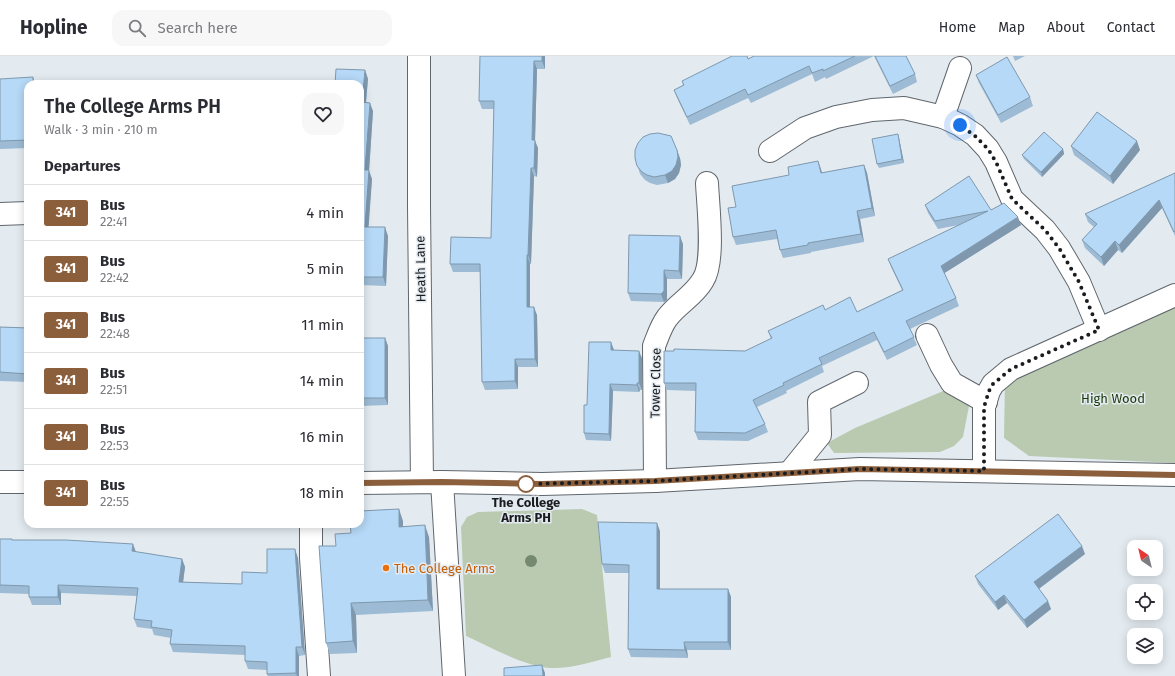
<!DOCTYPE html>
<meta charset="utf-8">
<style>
:root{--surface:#fff;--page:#f7f7f7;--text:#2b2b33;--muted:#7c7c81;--line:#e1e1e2}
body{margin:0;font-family:"Fira Sans",sans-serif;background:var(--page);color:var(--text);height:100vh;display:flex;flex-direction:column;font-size:15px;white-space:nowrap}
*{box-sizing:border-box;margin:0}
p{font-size:13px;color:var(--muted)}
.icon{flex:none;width:22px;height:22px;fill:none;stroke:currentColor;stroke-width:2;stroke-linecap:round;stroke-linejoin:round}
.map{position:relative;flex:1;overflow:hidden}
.panel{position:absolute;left:24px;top:24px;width:340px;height:448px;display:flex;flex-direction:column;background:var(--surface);border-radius:12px;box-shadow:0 2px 10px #0003}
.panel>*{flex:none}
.badge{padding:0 8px;border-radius:3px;font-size:14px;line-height:26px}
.needle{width:26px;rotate:325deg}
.fabs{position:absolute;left:1127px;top:484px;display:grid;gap:8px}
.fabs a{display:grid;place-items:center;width:36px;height:36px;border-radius:8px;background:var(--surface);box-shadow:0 2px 10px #0003;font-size:20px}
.you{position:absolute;width:20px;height:20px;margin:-10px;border:3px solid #fff;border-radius:50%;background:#1a73e8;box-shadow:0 0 0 6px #1a73e833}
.map>.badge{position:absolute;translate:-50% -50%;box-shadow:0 0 0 2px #fff}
h2{padding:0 20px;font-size:15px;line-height:36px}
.round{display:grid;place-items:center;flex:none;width:42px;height:42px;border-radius:12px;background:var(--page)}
.headline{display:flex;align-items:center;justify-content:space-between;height:68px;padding:0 20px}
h1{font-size:19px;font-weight:600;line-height:30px}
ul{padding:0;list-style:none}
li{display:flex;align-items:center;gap:12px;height:56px;padding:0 20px;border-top:1px solid var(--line)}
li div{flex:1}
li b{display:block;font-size:15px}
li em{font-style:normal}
li .badge{min-width:44px;font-weight:700;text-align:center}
header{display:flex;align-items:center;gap:24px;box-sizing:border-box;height:56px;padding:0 20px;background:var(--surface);border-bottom:1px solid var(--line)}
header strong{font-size:19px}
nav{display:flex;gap:22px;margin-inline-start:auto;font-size:14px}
.search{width:280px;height:36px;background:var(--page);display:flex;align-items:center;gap:10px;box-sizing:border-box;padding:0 14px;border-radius:12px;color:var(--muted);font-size:15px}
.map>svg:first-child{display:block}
</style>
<header>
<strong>Hopline</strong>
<div class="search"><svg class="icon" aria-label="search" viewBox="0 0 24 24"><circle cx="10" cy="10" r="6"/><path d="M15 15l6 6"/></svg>Search here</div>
<nav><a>Home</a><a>Map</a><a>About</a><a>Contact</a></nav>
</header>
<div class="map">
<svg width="1175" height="620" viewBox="0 0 1175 620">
<rect width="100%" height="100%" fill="#e3ebf1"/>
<!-- green -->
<g fill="#b9cab1">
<path d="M1175 246V407L1029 400 1004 382 1005 322Z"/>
<path d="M948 333H953L969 350 963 381 954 390 940 396 834 397 827 387 855 372Z"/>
<path d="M582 453 597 459 611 601C591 606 571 613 550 612 523 610 491 591 466 580L461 471 467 461 478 456Z"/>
</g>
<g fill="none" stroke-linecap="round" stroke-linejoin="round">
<!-- minor casing -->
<g stroke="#60666c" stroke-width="24">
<g id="minor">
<path d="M419 0V150L422 426"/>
<path d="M943 61 960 12"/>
<path d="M770 95 805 72 836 61 872 54 904 52 943 61 960 69 975 79 988 93 996 106 1012 143 1045 174 1059 192 1079 226 1099 274"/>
<path d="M0 158 28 157"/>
<path d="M927 279 941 309 952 327 986 346"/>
<path d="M984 415V351L989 335 993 328 1011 313 1175 239"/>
<path d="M790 416 820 379 819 346 857 327"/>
<path d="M655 425 654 290C658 280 661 270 667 262 677 248 694 240 703 224 715 206 708 150 707 127"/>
<path d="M442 426 454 620"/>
<path d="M311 468V502L319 620"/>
</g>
</g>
<!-- major casing -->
<g stroke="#60666c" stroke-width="24">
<g id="major">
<path d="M0 426H28"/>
<path d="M360 427 442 426 542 428 655 425 860 413 1175 419"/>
</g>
</g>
<!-- minor -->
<use href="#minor" stroke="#fff" stroke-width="22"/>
<!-- major -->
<use href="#major" stroke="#fff" stroke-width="22"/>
</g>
<!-- trees -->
<circle fill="#74896f" cx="531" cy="505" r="6"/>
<!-- wall -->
<g fill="#9dbbd4">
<path d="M480 0H545V13H537L535 85 538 92 537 121 534 120 531 208H530V251L537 259 538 311H518V333L485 334 482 326 480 216H453L450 208 491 182 494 53H482L479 45Z"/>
<path d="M754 0H906L915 18 917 26 893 38 874 0 826 23 825 21 815 26 812 18 751 47 748 42 690 69 677 42 674 34 683 29 682 25 748 3Z"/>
<path d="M1013 0H1025L1015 5Z"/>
<path d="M365 14 368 23 366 47 373 55 369 115 372 123 368 171 388 180 386 230 360 229V28Z"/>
<path d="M976 19 1030 41 1033 50 1001 67 979 27Z"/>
<path d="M0 23 28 28V92L0 93Z"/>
<path d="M898 78 899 82 904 107 879 112 877 108Z"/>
<path d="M1071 90 1140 94 1113 128 1074 99Z"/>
<path d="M1063 93 1064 98 1042 121 1024 103 1022 99Z"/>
<path d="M635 102H680L681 109 679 117 675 123 668 127 657 129 650 127 645 124 640 118Z"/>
<path d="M818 105 822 117 864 109 867 117 875 160 860 163 864 186 811 196V197L783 202 780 194 777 183 736 189 733 181 789 119Z"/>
<path d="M1175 117V180L1162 152 1122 197 1118 194 1104 210 1085 192 1082 184 1094 171 1088 166 1085 158Z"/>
<path d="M925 149 991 154 1021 169 944 217 956 242 959 250 910 273 917 289 887 304 877 284 822 310 824 316 786 335 787 337 757 351 765 368 768 376 748 385 698 384 695 376 696 335 667 334 664 327 745 295 771 283 768 275 825 254 857 256 902 234 891 211 888 203 959 169 938 173 928 157Z"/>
<path d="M683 188 682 223H667V244L664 246 631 245 628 237Z"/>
<path d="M0 271 28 272V326L0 325Z"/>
<path d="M360 282H385L388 290V349L360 350Z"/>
<path d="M614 294 642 302V334H640L639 336 613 335 611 385 586 384 584 377 587 349Z"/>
<path d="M403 465V470L429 481 433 555 356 559 357 597 330 598 326 587 336 490 351 477Z"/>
<path d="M660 475V533H728L731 541V594H687L688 602 631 601 628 593 629 517H605L602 508Z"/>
<path d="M0 483 136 496 182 503 185 511 183 526 242 528 267 517 298 502 305 599 299 600V620H268L267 618V614L248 613 245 605V599L173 596 170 588 171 582 154 579 152 573 137 571 134 563 137 540 61 537V549H32L29 541V538L0 537Z"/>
<path d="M1085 498 1039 533 1051 553 1027 572 1007 547 998 554 978 528 975 520Z"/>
</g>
<!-- shaded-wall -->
<g fill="#7f98ad">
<path d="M542 0H545V13L542 5Z"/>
<path d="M534 5 537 13 535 85 538 92 537 121 534 112 532 84Z"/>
<path d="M365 14 368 23 365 54 362 46Z"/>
<path d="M33 21 35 28H33Z"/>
<path d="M370 47 373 55 369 115 372 123 368 179 365 171V114Z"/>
<path d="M898 78 899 82 904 107 902 103Z"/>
<path d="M1137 85 1140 94 1113 128 1110 120Z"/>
<path d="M1063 93 1064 98 1042 121 1041 116Z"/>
<path d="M677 94 680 102 681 109 679 117 675 123 668 127 665 119Z"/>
<path d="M818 105 821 113 824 125 821 117Z"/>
<path d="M864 109 867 117 875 160 872 152Z"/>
<path d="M531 112 534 120 531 208 528 199Z"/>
<path d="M1159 144 1162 152 1122 197 1119 189Z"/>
<path d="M857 155 860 163 864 186 861 178Z"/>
<path d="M1018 161 1021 169 943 218 941 210Z"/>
<path d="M385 171 388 180 386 230 383 221Z"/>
<path d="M680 180 683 188 682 223 679 215Z"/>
<path d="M1115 185 1118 194 1104 210 1101 201Z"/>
<path d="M527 199 530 208V260L527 251Z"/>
<path d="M664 214 667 223V244L664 246 661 238Z"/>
<path d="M534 251 537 259 538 311 535 303Z"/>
<path d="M385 282 388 290V349L385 342Z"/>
<path d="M611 286 614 294 613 301 611 294Z"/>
<path d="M639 295 642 302V334L639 327Z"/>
<path d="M515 303 518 311V333L515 325Z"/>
<path d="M637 327 640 334 639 336 637 329Z"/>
<path d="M610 328 613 335 611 385 609 378Z"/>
<path d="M399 453 403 465V482L399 471Z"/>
<path d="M657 467 660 475V541L657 533Z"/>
<path d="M425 469 429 481 433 555 428 544Z"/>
<path d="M133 488 136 496 132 495Z"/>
<path d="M1082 490 1085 498 1037 534 1034 526Z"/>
<path d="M295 493 298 502 305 599 302 591Z"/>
<path d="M182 503 185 511 182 534 179 526Z"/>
<path d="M58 529 61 537V549L58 541Z"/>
<path d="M728 533 731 541V594L728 586Z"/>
<path d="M1004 539 1007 547 998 554 995 546Z"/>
<path d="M1048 545 1051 553 1027 572 1024 564Z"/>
<path d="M351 547 356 559 357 597 353 585Z"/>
<path d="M684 586 687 594 688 602 685 594Z"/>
<path d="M296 591 299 600V620H297L296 617Z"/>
<path d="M542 609 545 617V620H543Z"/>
</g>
<!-- building -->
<g fill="#b6d9f7" stroke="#7f98ad">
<path d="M480 0H542V5H534L532 84H535L534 112H531L528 199H527V251H534L535 303H515V325L482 326 480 208H450L451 181 491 182 494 45H479Z"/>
<path d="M732 0H747L748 3 754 0H855L823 15V13L812 17 809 10 748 39 745 33 687 61 674 34 684 29 682 25Z"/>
<path d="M875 0H906L915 18 890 30Z"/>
<path d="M1007 1 1030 41 998 59 976 19Z"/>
<path d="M336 13 365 14 362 46 370 47 365 114H369L365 171H385L383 221H360V28H335Z"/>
<path d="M33 21V28H28V84L0 85V23Z"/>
<path d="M1097 56 1137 85 1110 120 1071 90Z"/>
<path d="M1044 76 1063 93 1041 116 1022 99Z"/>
<path d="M658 77 671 80 677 94 678 101 676 109 672 115 665 119 654 121 647 119 642 116 637 110 635 102V94L638 87 643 81 650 78Z"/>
<path d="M898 78 902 103 877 108 872 83Z"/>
<path d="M818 105 821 117 864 109 872 152 857 155 861 178 808 187V189L780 194 776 174 733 181 728 152 736 151 732 130 789 119 788 111Z"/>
<path d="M1175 117V175L1174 176 1159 144 1119 189 1115 185 1101 201 1082 184 1097 168 1085 158Z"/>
<path d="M969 120 991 154 1004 147 1018 161 941 210 956 242 906 265 914 281 884 296 874 276 819 302 822 308 783 327 784 329 753 344 765 368 745 377 695 376 696 327H664V295H674V293L745 295 772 282 768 275 823 249 825 254 850 241 857 256 903 234 888 203 988 155 935 165 925 149Z"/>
<path d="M629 179 680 180 679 215 664 214V235L661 238 628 237Z"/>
<path d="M0 271 28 272V318L0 316Z"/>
<rect x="360" y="282" width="25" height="60"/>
<path d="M589 286H611V294L639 295V327H637V329L610 328 609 378 584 377V349H587Z"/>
<path d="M399 453V471L425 469 428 544 351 547 353 585 326 587 319 490H336L335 478 351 477 350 468H360V455Z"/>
<path d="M1058 458 1082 490 1034 526 1048 545 1024 564 1004 539 995 546 975 520Z"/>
<path d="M598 466 657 467V533H728V586H684L685 594 628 593 629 509 602 508Z"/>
<path d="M0 483H12V484H66L133 488 132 495 182 503 179 526 242 528V516L267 517V493H295L302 591H296V617L267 618V606L245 605V590L170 588 172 574 151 571 152 565 134 563 138 532 58 529V541H29V530L0 529Z"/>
<path d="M542 609 543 620H504V612Z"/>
</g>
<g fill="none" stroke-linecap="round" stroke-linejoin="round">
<!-- line casing -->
<g stroke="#fff" stroke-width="9">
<path id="line" d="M360 427 442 426 542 428 655 425 860 413 1175 419"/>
</g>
<!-- line -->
<use href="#line" stroke="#8b5e3c" stroke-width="6"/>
<!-- walk -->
<path stroke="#1a1c1f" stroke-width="4" stroke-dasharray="0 7.2" d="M526 428 655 425 860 413 984 415V351L989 335 993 328 1011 313 1099 274 1079 226 1059 192 1045 174 1012 143 996 106 988 93 975 80 960 69"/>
</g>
<!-- markers -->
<circle fill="#fff" stroke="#8b5e3c" stroke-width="2" cx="526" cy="428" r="8"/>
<circle fill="#e8710a" stroke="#e3ebf1" stroke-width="1.5" cx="386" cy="512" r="4"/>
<g text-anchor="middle" stroke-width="3" stroke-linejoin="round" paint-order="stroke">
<!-- street labels -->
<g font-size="13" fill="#1a1c1f" stroke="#e3ebf1">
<text transform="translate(420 213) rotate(-91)" y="5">Heath Lane</text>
<text transform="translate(655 327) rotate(-89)" y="5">Tower Close</text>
</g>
<!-- park labels -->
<g font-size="13" fill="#193904" stroke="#e3ebf1">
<text x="1113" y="347">High Wood</text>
</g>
<!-- stop labels -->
<g font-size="13" font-weight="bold" fill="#1a1c1f" stroke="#e3ebf1">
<text x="526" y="451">The College<tspan x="526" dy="15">Arms PH</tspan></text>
</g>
<!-- food labels -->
<g font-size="13" fill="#c56008" stroke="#e3ebf1" text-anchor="start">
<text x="394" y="517">The College Arms</text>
</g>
</g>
</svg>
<div class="fabs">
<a><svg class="needle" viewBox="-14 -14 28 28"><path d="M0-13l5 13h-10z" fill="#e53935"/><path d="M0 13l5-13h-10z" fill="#7c7c81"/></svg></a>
<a><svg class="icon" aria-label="locate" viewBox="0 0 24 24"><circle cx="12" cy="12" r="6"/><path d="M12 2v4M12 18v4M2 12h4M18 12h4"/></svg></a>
<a><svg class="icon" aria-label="layers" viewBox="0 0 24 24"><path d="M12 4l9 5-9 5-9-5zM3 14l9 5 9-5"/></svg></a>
</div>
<div class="you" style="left:960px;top:69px"></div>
<section class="panel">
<div class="headline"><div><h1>The College Arms PH</h1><p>Walk · 3 min · 210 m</p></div><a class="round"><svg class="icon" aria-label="heart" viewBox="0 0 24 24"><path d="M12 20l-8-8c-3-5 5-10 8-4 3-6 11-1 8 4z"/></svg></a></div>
<h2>Departures</h2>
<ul>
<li><span class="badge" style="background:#8b5e3c;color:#fff">341</span><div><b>Bus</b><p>22:41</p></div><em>4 min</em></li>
<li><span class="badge" style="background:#8b5e3c;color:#fff">341</span><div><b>Bus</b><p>22:42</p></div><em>5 min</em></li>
<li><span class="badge" style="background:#8b5e3c;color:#fff">341</span><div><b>Bus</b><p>22:48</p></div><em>11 min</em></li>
<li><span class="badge" style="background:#8b5e3c;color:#fff">341</span><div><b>Bus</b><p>22:51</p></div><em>14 min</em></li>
<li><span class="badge" style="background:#8b5e3c;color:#fff">341</span><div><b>Bus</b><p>22:53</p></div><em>16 min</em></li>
<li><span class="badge" style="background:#8b5e3c;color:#fff">341</span><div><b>Bus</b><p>22:55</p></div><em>18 min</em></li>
</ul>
</section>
</div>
